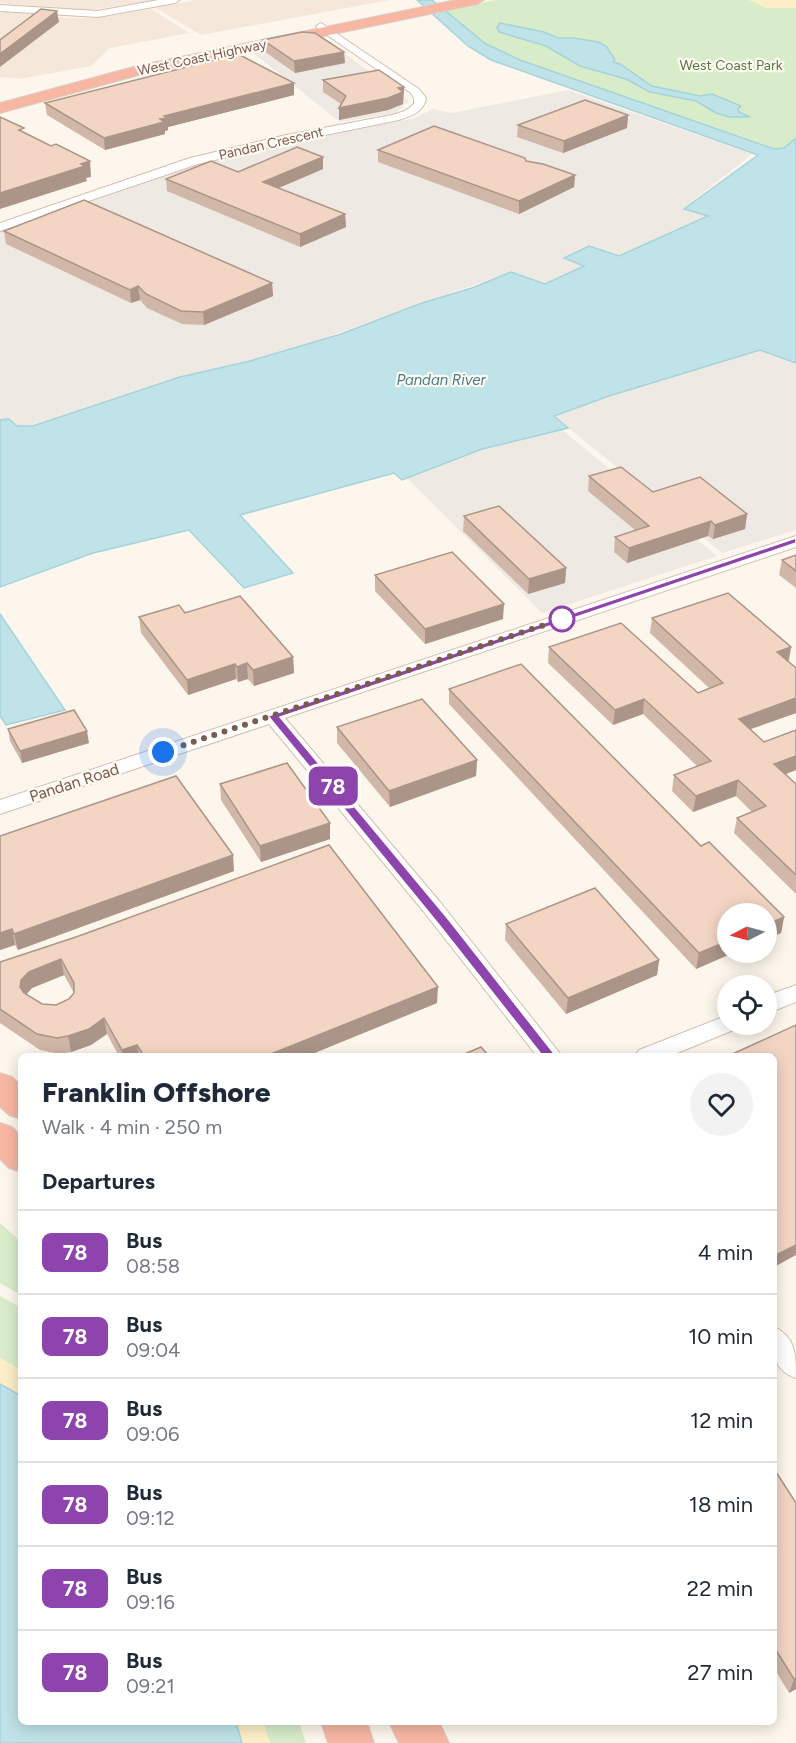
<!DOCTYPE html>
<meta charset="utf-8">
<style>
:root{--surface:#fff;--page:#f2f2f3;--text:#1f2937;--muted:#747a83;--line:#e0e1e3}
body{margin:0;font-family:Figtree,sans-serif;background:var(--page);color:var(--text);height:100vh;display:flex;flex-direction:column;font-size:22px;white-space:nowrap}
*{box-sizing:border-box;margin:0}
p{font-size:20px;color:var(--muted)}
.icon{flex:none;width:33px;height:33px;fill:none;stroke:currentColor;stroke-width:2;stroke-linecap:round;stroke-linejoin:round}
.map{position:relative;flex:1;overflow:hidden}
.details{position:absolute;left:18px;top:1053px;width:759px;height:672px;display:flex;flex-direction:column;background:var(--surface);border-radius:9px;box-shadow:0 3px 15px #0003}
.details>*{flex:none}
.badge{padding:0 12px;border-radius:9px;font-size:21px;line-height:39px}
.needle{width:39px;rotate:264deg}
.controls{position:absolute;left:717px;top:903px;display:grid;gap:12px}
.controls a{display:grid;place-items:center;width:60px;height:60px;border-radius:50%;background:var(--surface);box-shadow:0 3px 15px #0003;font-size:30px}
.you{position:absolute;width:30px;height:30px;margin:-15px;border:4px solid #fff;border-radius:50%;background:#1a73e8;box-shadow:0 0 0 9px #1a73e833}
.map>.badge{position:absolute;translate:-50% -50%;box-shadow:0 0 0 3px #fff}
h2{padding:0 24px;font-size:22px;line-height:54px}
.round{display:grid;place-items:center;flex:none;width:63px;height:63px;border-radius:32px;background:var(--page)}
.head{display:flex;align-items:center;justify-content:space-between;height:102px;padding:0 24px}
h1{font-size:28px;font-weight:800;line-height:45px}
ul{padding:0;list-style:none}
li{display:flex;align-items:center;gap:18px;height:84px;padding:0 24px;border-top:2px solid var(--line)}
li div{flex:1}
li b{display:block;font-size:22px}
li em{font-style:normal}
li .badge{min-width:66px;font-weight:700;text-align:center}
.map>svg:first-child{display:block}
</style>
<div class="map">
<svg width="796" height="1743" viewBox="0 0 796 1743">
<rect width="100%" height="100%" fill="#fdf6ec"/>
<!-- residential -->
<g fill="#f5e8da">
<path d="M0 0H155L85 11 0 3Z"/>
<path d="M195 0H390L201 35 156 8Z"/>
<path d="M151 9 189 33 110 48 91 66 19 79 0 77V10L66 18H97Z"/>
</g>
<!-- industrial -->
<g fill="#efe9e4">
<path d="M322 37 409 101 395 113 340 122 251 51Z"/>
<path d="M568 90 752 154 684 208 710 216 619 256 565 258 585 266 544 284 511 272 273 356 33 426H17L9 419 0 420V232L202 164 300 141 415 118 433 109 452 113Z"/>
<path d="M760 350 796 363V530L722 553 554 416 609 396Z"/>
<path d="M562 430 717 556 542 613 407 478 482 449Z"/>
</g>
<!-- green -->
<g fill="#d8ecc9">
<path d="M495 0H796V138L784 148 775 149 520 60 486 44 445 10Z"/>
<path d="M0 1223 21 1242V1295L0 1283Z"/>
<path d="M0 1296 21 1308V1370L0 1358Z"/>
<path d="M263 1722H299L306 1743H270Z"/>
</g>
<!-- sand -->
<g fill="#fcefc7">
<path d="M749 0H796V8H766Z"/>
<path d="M0 1358 21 1370V1396L0 1384Z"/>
<path d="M236 1722H263L270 1743H242Z"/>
</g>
<!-- water -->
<g fill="#bfe3e8" stroke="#a5d3da" stroke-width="1.5">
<path d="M417 0H432L486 44 520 60 774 149 784 148 796 138V363L760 350 609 396 554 416 568 428 482 449 402 480 394 473 240 515 293 573 244 588 189 530 93 553 0 587V420L9 419 17 426H33L180 377 250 361 341 334 422 303 472 288 511 272 545 284 584 266 564 258 589 246 619 256 708 216 684 209 758 155 491 60 468 46Z"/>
<path d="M500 23 544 32 558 38H574L598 42 606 46 615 60 613 62 620 64 652 86 700 96 712 94 741 106 738 109 739 112 750 117H729L716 113 696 101 650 92 626 79 580 66 546 46 499 32 497 27Z"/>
<path d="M0 614 65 710 6 725 0 716Z"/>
<path d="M0 1384 21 1396V1722H236L242 1743H0Z"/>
</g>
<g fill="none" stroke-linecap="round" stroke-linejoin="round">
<!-- minor casing -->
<g stroke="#d1beb0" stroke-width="2">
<g id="minor">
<path d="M158 0H180L175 3 98 17 0 11V5L98 11Z"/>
<path d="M321 23 419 89 426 98C424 112 411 116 399 120L286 143 198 164 0 231V223L190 158 286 135 392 115 405 111 414 104V98L411 93 317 28 316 26Z"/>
<path d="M796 536V547L285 718 440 902 562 1056H537L424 912 269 724 0 814V800Z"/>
<path d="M796 985V1002L766 1014V996Z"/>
<path d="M728 1015V1024H739L736 1029 670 1056H635L639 1050Z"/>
<path d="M774 1327C796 1337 796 1355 796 1378 770 1369 774 1350 774 1327Z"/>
</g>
</g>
<!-- highway casing -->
<g stroke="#dad1cd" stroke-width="2">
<g id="highway">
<path d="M456 0H484L477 4 139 75 0 113V103L137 66Z"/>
<path d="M0 1073 12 1077 21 1085V1119L9 1115 0 1107Z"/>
<path d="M0 1123 12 1127 21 1136V1172L9 1168 0 1159Z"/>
<path d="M321 1722H367L374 1743H328Z"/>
<path d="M389 1722H439L449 1743H399Z"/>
</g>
</g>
<!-- minor -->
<use href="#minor" fill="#fff" fill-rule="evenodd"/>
<!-- highway -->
<use href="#highway" fill="#f7b7a3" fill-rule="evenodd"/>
</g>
<!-- wall -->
<g fill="#d1b7a8" fill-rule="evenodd">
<path d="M263 40 345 63 295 73 264 51Z"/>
<path d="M323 80 404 87 403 104 388 110 339 120V108L341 104 323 92Z"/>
<path d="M294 95 168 127V130L165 131V134L105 150 47 115 45 103Z"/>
<path d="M628 115 627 128 563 153 517 137 518 125Z"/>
<path d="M378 150 526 161 575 175 574 187 519 214 378 162Z"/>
<path d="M323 157V169L279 188 345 214 346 227 300 247 167 191 166 179 238 172Z"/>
<path d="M4 231 272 283 273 296 204 325 182 324 147 308 140 300 131 303 6 244Z"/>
<path d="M589 476 747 514 745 529 713 539 708 536 627 563 614 552 615 537 635 530 588 491Z"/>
<path d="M464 516 566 568 565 583 528 594 463 531Z"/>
<path d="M796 555V588L779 575 782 560Z"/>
<path d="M375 575 503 619 425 644 375 591Z"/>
<path d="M185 613 293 657 294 673 254 686 248 679 238 682 236 679 188 695 141 633 139 617Z"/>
<path d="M652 618 791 647 789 662 796 668V713L751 729 764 742 796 730V770L785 774 796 784V894L734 833 737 818 752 812 736 796 693 812 672 791 674 775 698 767 643 714 613 725 548 663 549 647 698 693 709 688 650 633Z"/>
<path d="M449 689 784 917 781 933 766 939V914L728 952H735L696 969 449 704Z"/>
<path d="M337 727 477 760 476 776 390 807 337 743Z"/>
<path d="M8 729 89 743 22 763 10 741Z"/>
<path d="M220 784 330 839 261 862 221 800Z"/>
<path d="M0 836 234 871 18 950 15 945 0 950Z"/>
<path d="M506 924 659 960 657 975 566 1014 505 940Z"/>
<path d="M76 937 437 1003 307 1056H119L107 1034 91 1045 71 1052 60 1054 40 1050 0 1023V962ZM64 975 74 993 69 999 56 1005 42 1004 26 994 32 988Z"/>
<path d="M774 1469 796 1503V1689L789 1693 774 1668Z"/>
</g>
<!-- shaded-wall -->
<g fill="#aa9588">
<path d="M57 11 59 22 0 67V54Z"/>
<path d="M344 52 345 63 295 73 294 61Z"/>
<path d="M294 83V95L168 127V130L165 131V134L105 150 104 138 160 119 164 116Z"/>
<path d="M404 87 403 104 388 110 339 120V108L398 88Z"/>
<path d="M628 115 627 128 563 153 564 141Z"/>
<path d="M323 157V169L264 194 263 182Z"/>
<path d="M90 161 91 177 86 178 87 181 0 209V193Z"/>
<path d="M575 175 574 187 519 214V201Z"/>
<path d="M345 214 346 227 300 247V234Z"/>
<path d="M272 283 273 296 204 325 203 312Z"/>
<path d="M138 286 140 300 131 303 130 290Z"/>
<path d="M747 514 745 529 713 539 715 525Z"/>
<path d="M711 521 708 536 627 563 629 548Z"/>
<path d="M566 568 565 583 528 594 529 579Z"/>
<path d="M504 604 503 619 425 644V629Z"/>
<path d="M791 647 788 662 777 652Z"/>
<path d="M293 657 294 673 254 686 253 670Z"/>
<path d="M247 663 248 679 238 682 237 667Z"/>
<path d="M235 664 236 679 188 695 187 680Z"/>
<path d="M796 698V713L736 734 739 719Z"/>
<path d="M644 699 643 714 613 725 615 710Z"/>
<path d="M87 731 89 743 22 763 20 751Z"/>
<path d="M796 756V770L771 780 774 764Z"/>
<path d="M477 760 476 776 390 807 389 791Z"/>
<path d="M738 780 736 796 693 812 696 796Z"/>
<path d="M330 823V839L261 862 260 846Z"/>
<path d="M233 855 234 871 18 950 14 934Z"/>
<path d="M784 917 781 933 766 939V925Z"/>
<path d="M12 929 15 945 0 950V933Z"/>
<path d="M728 941V952H735L696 969 699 953Z"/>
<path d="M61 959 64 975 32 988 25 996 20 987 21 980 29 972Z"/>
<path d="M659 960 657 975 566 1014 568 998Z"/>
<path d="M438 987 437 1003 307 1056H266Z"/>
<path d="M104 1018 107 1034 91 1045 71 1052 68 1036Z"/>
<path d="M137 1045 139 1056H123L122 1050Z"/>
<path d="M796 1245V1255L774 1267V1256Z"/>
<path d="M796 1678V1689L789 1693 794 1679Z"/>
</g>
<!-- building -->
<g fill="#f3d5c3" stroke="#aa9588" stroke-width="1.5" fill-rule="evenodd">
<path d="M41 9 57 11 0 54V40Z"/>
<path d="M302 32 315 33 344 52 294 61 263 40Z"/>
<path d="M238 54 294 83 164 116 167 118 160 119 164 122 104 138 45 103Z"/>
<path d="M379 70 404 87 398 88 403 92 388 98 339 108 346 96 323 80Z"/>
<path d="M585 100 628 115 564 141 518 125Z"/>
<path d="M0 117 24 128 19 130 51 146 56 144 90 161 81 164 85 166 0 193Z"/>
<path d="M434 126 525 158 526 161 543 164 575 175 519 201 378 150Z"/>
<path d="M297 147 323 157 263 182 345 214 300 234 166 179 211 161 238 172Z"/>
<path d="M84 200 272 283 203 312 181 311 146 294 138 286 130 290 4 231Z"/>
<path d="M621 467 653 492 700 477 747 514 715 525 711 521 629 548 615 537 649 526 589 476Z"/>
<path d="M499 506 566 568 529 579 464 516Z"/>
<path d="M452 552 504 604 425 629 375 575Z"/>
<path d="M796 555V571L782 560Z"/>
<path d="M728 593 791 647 777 652 796 668V698L739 719 764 742 796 730V756L774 764 796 784V875L737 818 766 806 738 780 696 796 674 775 711 761 644 699 615 710 549 647 621 623 698 693 723 683 652 618Z"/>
<path d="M240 596 293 657 253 670 247 663 237 667 235 664 187 680 139 617 179 605 185 613Z"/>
<path d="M521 664 701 846 709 842 784 917 766 925V914H728V941L699 953 449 689Z"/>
<path d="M422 699 477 760 389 791 337 727Z"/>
<path d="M74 710 87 731 20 751 8 729Z"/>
<path d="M287 763 330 823 260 846 220 784Z"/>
<path d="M176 776 233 855 14 934 12 929 0 933V836Z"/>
<path d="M329 845 438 987 266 1056H144L137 1045 122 1050 104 1018 89 1029 68 1036 57 1038 37 1034 0 1009V962L76 937ZM61 959 74 983V993L69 999 56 1005 42 1004 24 993 20 987 21 980 29 972Z"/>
<path d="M595 888 659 960 568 998 506 924Z"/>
<path d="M796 1025V1245L774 1256V1056H728Z"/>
<path d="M481 1047 489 1056H460Z"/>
<path d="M774 1469 796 1503V1678L794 1679 774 1647Z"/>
</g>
<!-- line -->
<path fill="#8e44ad" stroke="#fff" stroke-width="1.5" d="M796 538V543L280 717 449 920 556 1056 554 1059H545L440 926 268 716Z"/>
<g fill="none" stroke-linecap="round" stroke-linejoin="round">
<!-- walk -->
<path stroke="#7a5c4d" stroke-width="6" stroke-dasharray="0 10.8" d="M163 752 562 619"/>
</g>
<!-- markers -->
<circle fill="#fff" stroke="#8e44ad" stroke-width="3" cx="562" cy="619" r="12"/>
<g text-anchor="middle" stroke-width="4.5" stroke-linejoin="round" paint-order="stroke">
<!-- far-street labels -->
<g font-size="14" fill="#7a5c4d" stroke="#fffaf3">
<text transform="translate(202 57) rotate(-12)" y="5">West Coast Highway</text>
<text transform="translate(271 143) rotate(-13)" y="5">Pandan Crescent</text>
</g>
<!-- far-park labels -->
<g font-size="14" fill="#537a41" stroke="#fffaf3">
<text x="731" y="70">West Coast Park</text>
</g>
<!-- far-water labels -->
<g font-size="15" font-style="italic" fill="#437c86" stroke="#fffaf3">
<text x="441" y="385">Pandan River</text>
</g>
<!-- street labels -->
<g font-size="16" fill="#7a5c4d" stroke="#fffaf3">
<text transform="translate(74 782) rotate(-18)" y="6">Pandan Road</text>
</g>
</g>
</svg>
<div class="controls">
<a><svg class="needle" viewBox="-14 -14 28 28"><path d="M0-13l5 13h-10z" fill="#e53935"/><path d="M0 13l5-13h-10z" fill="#747a83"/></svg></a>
<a><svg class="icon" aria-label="locate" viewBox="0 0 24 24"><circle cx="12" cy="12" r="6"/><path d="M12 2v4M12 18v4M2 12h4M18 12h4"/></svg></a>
</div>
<div class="you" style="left:163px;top:752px"></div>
<b class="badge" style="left:333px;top:786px;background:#8e44ad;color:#fff">78</b>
<section class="details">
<div class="head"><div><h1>Franklin Offshore</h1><p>Walk · 4 min · 250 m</p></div><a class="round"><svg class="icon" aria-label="heart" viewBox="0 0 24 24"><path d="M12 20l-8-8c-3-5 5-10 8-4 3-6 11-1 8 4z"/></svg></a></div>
<h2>Departures</h2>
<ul>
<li><span class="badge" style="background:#8e44ad;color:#fff">78</span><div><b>Bus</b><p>08:58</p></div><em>4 min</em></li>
<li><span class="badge" style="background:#8e44ad;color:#fff">78</span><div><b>Bus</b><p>09:04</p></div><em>10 min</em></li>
<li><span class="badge" style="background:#8e44ad;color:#fff">78</span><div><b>Bus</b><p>09:06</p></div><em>12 min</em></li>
<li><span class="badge" style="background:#8e44ad;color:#fff">78</span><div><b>Bus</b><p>09:12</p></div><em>18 min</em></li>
<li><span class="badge" style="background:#8e44ad;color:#fff">78</span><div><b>Bus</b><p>09:16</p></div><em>22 min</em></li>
<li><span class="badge" style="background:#8e44ad;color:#fff">78</span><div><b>Bus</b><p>09:21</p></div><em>27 min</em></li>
</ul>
</section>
</div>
